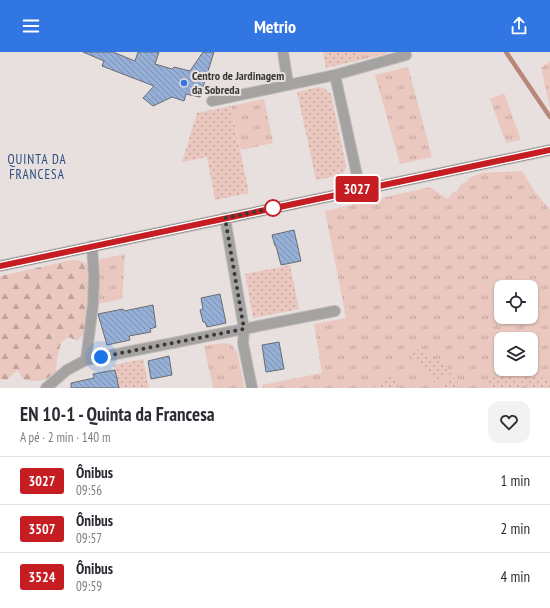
<!DOCTYPE html>
<html lang="pt">
<meta charset="utf-8">
<style>
:root{--surface:#fff;--page:#f2f2f3;--text:#2b2b33;--muted:#7c7c81;--line:#e1e1e2;--accent:#3176e3}
body{margin:0;font-family:"PT Sans Narrow",sans-serif;background:var(--page);color:var(--text);height:100vh;display:flex;flex-direction:column;font-size:15px;white-space:nowrap}
*{box-sizing:border-box;margin:0}
p{font-size:13px;color:var(--muted)}
.icon{flex:none;width:22px;height:22px;fill:none;stroke:currentColor;stroke-width:2;stroke-linecap:round;stroke-linejoin:round}
.map{position:relative;height:336px;overflow:hidden}
.details{display:flex;flex-direction:column;background:var(--surface);flex:1}
.details>*{flex:none}
.badge{padding:0 8px;border-radius:3px;font-size:14px;line-height:26px}
.buttons{position:absolute;left:494px;top:228px;display:grid;gap:8px}
.buttons a{display:grid;place-items:center;width:44px;height:44px;border-radius:8px;background:var(--surface);box-shadow:0 1px 3px #0004;font-size:20px}
.you{position:absolute;width:20px;height:20px;margin:-10px;border:3px solid #fff;border-radius:50%;background:#1a73e8;box-shadow:0 0 0 6px #1a73e833}
.map>.badge{position:absolute;translate:-50% -50%;box-shadow:0 0 0 2px #fff}
.round{display:grid;place-items:center;flex:none;width:42px;height:42px;border-radius:12px;background:var(--page)}
.overview{display:flex;align-items:center;justify-content:space-between;height:68px;padding:0 20px}
h1{font-size:19px;font-weight:700;line-height:30px}
ul{padding:0;list-style:none}
li{display:flex;align-items:center;gap:12px;height:48px;padding:0 20px;border-top:1px solid var(--line)}
li div{flex:1}
li b{display:block;font-size:15px}
li em{font-style:normal}
li .badge{min-width:44px;font-weight:700;text-align:center}
header{display:flex;justify-content:space-between;align-items:center;height:52px;padding:0 20px;background:var(--accent);color:#fff;font-size:18px;font-weight:700}
.map>svg:first-child{display:block}
</style>
<header><svg class="icon" aria-label="menu" viewBox="0 0 24 24"><path d="M4 6h16M4 12h16M4 18h16"/></svg>Metrio<svg class="icon" aria-label="share" viewBox="0 0 24 24"><path d="M12 15V3M7 8l5-5 5 5M5 13v7h14v-7"/></svg></header>
<div class="map">
<svg width="550" height="336" viewBox="0 0 550 336">
<defs>
<pattern id="grass-tufts" width="24" height="20" patternUnits="userSpaceOnUse"><rect width="24" height="20" fill="#eac8bf"/><path d="M3 7l-1-3M5 7V3M7 7l1-3M15 17l-1-3M17 17v-4M19 17l1-3" fill="none" stroke="#bfa39c"/></pattern>
<pattern id="forest-firs" width="22" height="20" patternUnits="userSpaceOnUse"><rect width="22" height="20" fill="#eac8bf"/><path d="M5 1l3.5 6h-7zM16 11l3.5 6h-7z" fill="#bfa39c"/></pattern>
<pattern id="garden-dots" width="8" height="8" patternUnits="userSpaceOnUse"><rect width="8" height="8" fill="#eac8bf"/><path d="M2 2h.1M6 6h.1" fill="none" stroke="#bfa39c" stroke-width="1.8" stroke-linecap="round"/></pattern>
<pattern id="building-back-hatch" width="6" height="6" patternUnits="userSpaceOnUse"><rect width="6" height="6" fill="#95afd7"/><path d="M-1 5l2 2M0 0l6 6M5-1l2 2" fill="none" stroke="#7b8faf"/></pattern>
</defs>
<rect width="100%" height="100%" fill="#e7e0de"/>
<!-- grass -->
<g fill="url(#grass-tufts)" fill-rule="evenodd">
<path d="M358 0H389L386 2 360 8Z"/>
<path d="M550 9V55L541 16Z"/>
<path d="M408 15 432 105 400 112 375 23Z"/>
<path d="M504 41 521 88 506 91 490 47Z"/>
<path d="M264 47 273 91 241 98 231 54Z"/>
<path d="M522 119 535 140 550 158V336H262V333L322 321 314 272 346 266 325 159 430 135 447 147 452 142 453 139 456 140 461 132 466 130 469 126 482 121ZM501 235H531V265H501ZM501 287H531V317H501Z"/>
<path d="M125 202 122 247 98 252V209L101 207Z"/>
<path d="M223 291 231 292 238 302 244 336H213L204 294Z"/>
</g>
<!-- forest -->
<path fill="url(#forest-firs)" d="M72 208C77 208 82 208 86 212 93 220 88 269 85 280 83 283 80 286 77 289L69 285 61 290 57 307 56 320C44 330 39 330 24 328L17 318 7 328 0 327V224Z"/>
<!-- garden -->
<g fill="url(#garden-dots)">
<path d="M323 0H358L360 8 326 16Z"/>
<path d="M319 35 324 36 331 42 346 113 344 121 340 123 316 128 297 40Z"/>
<path d="M231 54 249 141 215 148 207 105 182 110 197 61Z"/>
<path d="M290 213 299 257 253 266 245 222Z"/>
<path d="M421 296 453 320 437 333 410 303Z"/>
<path d="M143 307 149 336H119L114 313Z"/>
<path d="M533 314 535 320 550 332V336H527L517 324 528 317H531V315Z"/>
<path d="M505 317H510L523 336H494L487 330 495 324Z"/>
<path d="M389 321 400 336H372Z"/>
<path d="M454 326 463 336H440Z"/>
</g>
<g fill="none" stroke-linecap="round" stroke-linejoin="round">
<!-- stream -->
<path stroke="#b88779" stroke-width="4.5" d="M506 0 550 65"/>
</g>
<!-- building -->
<g fill="url(#building-back-hatch)" stroke="#6a6d72">
<path d="M83 0H113L135 9 138 0H159L155 12 172 17 174 15 190 19 203 0H214L200 45 186 42 184 49 172 45 153 54 143 46 154 34 102 14 104 9Z"/>
<path d="M294 178 301 209 281 213 276 194H275L272 183Z"/>
<path d="M220 242 226 271 207 275 205 270H203L200 258 203 257 201 246Z"/>
<path d="M153 253 156 275 150 277 151 280 129 284 130 288 107 293 98 262 123 257 124 259Z"/>
<path d="M279 290 284 317 266 320 262 293Z"/>
<path d="M169 304 172 323 151 327 148 309Z"/>
<path d="M115 318 119 336H71V331L94 326 93 322Z"/>
</g>
<g fill="none" stroke-linecap="round" stroke-linejoin="round">
<!-- minor casing -->
<g stroke="#c1bbb9" stroke-width="12">
<g id="minor">
<path d="M283 0 288 32"/>
<path d="M335 23 360 137"/>
<path d="M212 49 335 23 406 3 404 0"/>
<path d="M225 166 244 277 243 291 252 336"/>
<path d="M86 308 93 252 94 225 92 194"/>
<path d="M46 336 67 318 86 308 335 259"/>
</g>
</g>
<!-- primary casing -->
<g stroke="#c1bbb9" stroke-width="12">
<path id="primary" d="M0 214 550 98"/>
</g>
<!-- minor -->
<use href="#minor" stroke="#a5a3a2" stroke-width="10"/>
<!-- primary -->
<use href="#primary" stroke="#736e6d" stroke-width="10"/>
</g>
<g fill="none" stroke-linecap="round" stroke-linejoin="round">
<!-- line casing -->
<g stroke="#fff" stroke-width="9">
<path id="line" d="M0 214 550 98"/>
</g>
<!-- line -->
<use href="#line" stroke="#c61d23" stroke-width="6"/>
<!-- walk -->
<path stroke="#3b3938" stroke-width="4" stroke-dasharray="0 7.2" d="M101 305 244 277 225 166 273 156"/>
</g>
<!-- markers -->
<circle fill="#3176e3" stroke="#e7e0de" stroke-width="1.5" cx="184" cy="31" r="4"/>
<circle fill="#fff" stroke="#c61d23" stroke-width="2" cx="273" cy="156" r="8"/>
<g text-anchor="middle" stroke-width="4" stroke-linejoin="round" paint-order="stroke">
<!-- poi labels -->
<g font-size="12" font-weight="bold" fill="#3b3938" stroke="#e7e0de" text-anchor="start">
<text x="192" y="28">Centro de Jardinagem<tspan x="192" dy="14">da Sobreda</tspan></text>
</g>
<!-- neighbourhood labels -->
<g font-size="13" letter-spacing="1" fill="#284b81" stroke="#e7e0de">
<text x="37" y="112">QUINTA DA<tspan x="37" dy="15">FRANCESA</tspan></text>
</g>
</g>
</svg>
<div class="buttons">
<a><svg class="icon" aria-label="locate" viewBox="0 0 24 24"><circle cx="12" cy="12" r="6"/><path d="M12 2v4M12 18v4M2 12h4M18 12h4"/></svg></a>
<a><svg class="icon" aria-label="layers" viewBox="0 0 24 24"><path d="M12 4l9 5-9 5-9-5zM3 14l9 5 9-5"/></svg></a>
</div>
<div class="you" style="left:101px;top:305px"></div>
<b class="badge" style="left:357px;top:137px;background:#c61d23;color:#fff">3027</b>
</div>
<section class="details">
<div class="overview"><div><h1>EN 10-1 - Quinta da Francesa</h1><p>A pé · 2 min · 140 m</p></div><a class="round"><svg class="icon" aria-label="heart" viewBox="0 0 24 24"><path d="M12 20l-8-8c-3-5 5-10 8-4 3-6 11-1 8 4z"/></svg></a></div>
<ul>
<li><span class="badge" style="background:#c61d23;color:#fff">3027</span><div><b>Ônibus</b><p>09:56</p></div><em>1 min</em></li>
<li><span class="badge" style="background:#c61d23;color:#fff">3507</span><div><b>Ônibus</b><p>09:57</p></div><em>2 min</em></li>
<li><span class="badge" style="background:#c61d23;color:#fff">3524</span><div><b>Ônibus</b><p>09:59</p></div><em>4 min</em></li>
</ul>
</section>
